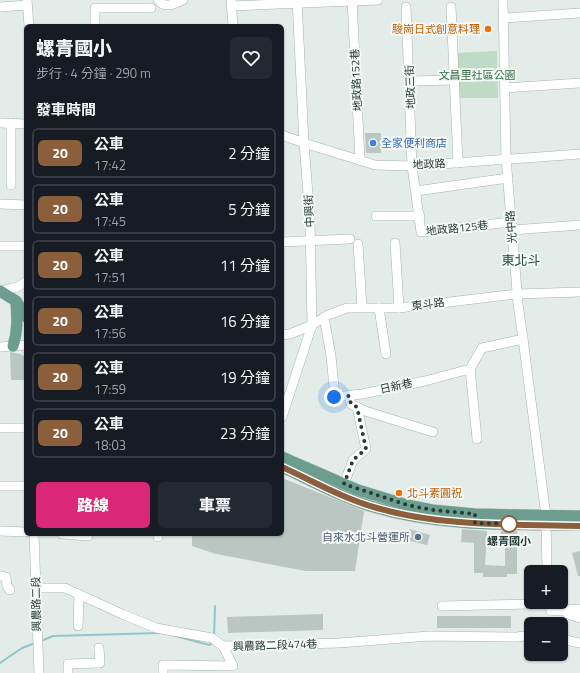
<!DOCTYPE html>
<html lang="zh-TW">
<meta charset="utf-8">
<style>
:root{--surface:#171b24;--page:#242831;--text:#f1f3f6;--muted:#9ea1a6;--line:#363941;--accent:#db2777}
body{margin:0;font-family:"Titillium Web","Noto Sans TC",sans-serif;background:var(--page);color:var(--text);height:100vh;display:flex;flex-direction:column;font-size:15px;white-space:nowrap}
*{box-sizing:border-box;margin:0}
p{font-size:13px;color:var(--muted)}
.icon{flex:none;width:22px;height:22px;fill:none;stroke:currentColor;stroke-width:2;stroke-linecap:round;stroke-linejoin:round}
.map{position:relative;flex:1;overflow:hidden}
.panel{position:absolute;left:24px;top:24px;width:260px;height:512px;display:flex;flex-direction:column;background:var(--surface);border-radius:6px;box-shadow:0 1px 3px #0004}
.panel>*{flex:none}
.badge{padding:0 8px;border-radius:6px;font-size:14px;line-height:26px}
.tools{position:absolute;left:524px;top:565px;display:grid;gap:8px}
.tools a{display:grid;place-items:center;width:44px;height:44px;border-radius:6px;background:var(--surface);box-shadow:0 1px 3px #0004;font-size:20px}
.you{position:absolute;width:20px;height:20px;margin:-10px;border:3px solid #fff;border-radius:50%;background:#1a73e8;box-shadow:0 0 0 6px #1a73e833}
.map>.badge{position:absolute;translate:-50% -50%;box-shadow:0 0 0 2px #fff}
h2{padding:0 12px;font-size:15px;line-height:36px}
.round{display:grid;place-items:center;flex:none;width:42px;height:42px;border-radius:6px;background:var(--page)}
.head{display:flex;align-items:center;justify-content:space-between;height:68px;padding:0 12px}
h1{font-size:19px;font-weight:800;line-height:30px}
.primary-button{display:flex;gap:8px;margin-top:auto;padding:8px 12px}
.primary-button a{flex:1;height:46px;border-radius:6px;background:var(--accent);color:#fff;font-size:16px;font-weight:800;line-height:46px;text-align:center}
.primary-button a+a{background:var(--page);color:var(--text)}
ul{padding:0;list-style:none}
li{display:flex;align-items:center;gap:12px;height:50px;margin:0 8px 6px;padding:0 4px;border:2px solid var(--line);border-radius:6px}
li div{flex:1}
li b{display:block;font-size:15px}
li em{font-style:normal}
li .badge{min-width:44px;font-weight:700;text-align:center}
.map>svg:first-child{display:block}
</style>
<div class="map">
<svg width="580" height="673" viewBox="0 0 580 673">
<rect width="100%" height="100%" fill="#e3ece8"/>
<!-- green -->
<path fill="#bedbc5" d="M497 51 498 98H458L456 53Z"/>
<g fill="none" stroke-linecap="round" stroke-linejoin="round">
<!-- stream -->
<g stroke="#91c4cb" stroke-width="2">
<path d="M172 635 209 645 213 643"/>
<path d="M214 637 215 606"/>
<path d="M41 641 53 636 160 633"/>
<path d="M0 663 22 648 35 643"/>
</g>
</g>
<!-- building -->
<g fill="#b9c6c1">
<path d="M365 133H381V153H366Z"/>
<path d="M10 352 20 354 26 357V380H11Z"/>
<path d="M282 478 364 511 355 571H306L216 554 192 546V534H282Z"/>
<path d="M409 529 430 535 427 545 406 540Z"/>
<path d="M462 529 487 531 485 565 505 566V542H501V531H517V574H507V577H483V573H474V543L461 542Z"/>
<path d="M580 551V576H578L572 553Z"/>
<path d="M323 614V630L228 633 227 617Z"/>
<rect x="437" y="616" width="74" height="12"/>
</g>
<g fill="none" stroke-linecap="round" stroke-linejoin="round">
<!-- minor casing -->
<g stroke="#a6b3af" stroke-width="10">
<g id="minor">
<path d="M27 0 29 26"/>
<path d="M158 0C165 9 174 4 183 0"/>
<path d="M231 0 233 26"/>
<path d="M352 0 360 160"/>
<path d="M503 0 506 159 512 230 518 304 523 339 546 516 547 572"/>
<path d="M231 6 378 0"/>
<path d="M0 7 27 5"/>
<path d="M406 7 412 166 421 232 511 222"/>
<path d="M451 7 458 163"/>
<path d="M504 18 580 13"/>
<path d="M95 26V8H151"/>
<path d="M410 81 455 80"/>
<path d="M505 88 580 83"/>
<path d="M0 123 26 124"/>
<path d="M282 135 304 143 375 165 412 166 580 154"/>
<path d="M11 185V123"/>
<path d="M416 191 508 178"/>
<path d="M0 204 26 205"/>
<path d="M376 216H420"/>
<path d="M512 230 580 225"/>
<path d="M282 242 350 239"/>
<path d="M395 243 399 308"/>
<path d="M358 244 362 307"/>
<path d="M0 246H26"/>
<path d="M0 291 17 287 26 282"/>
<path d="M379 308 386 354"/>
<path d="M324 317 331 356 335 397 362 394 425 381 470 369 482 348 523 339"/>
<path d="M282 335 290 334 312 325 328 315 347 308H399L517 294 580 292"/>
<path d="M0 347 26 345"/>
<path d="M470 369 477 439"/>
<path d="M349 396 351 404 365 411 433 432"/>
<path d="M282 417 312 325 310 220 304 143 297 0"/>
<path d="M0 428H26"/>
<path d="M344 484 353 460 366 449 357 407"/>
<path d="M0 486H26"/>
<path d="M0 531 26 532"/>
<path d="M34 534 39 673"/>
<path d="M62 534 88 536"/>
<path d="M158 534V537"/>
<path d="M0 576 6 577 7 586 10 590"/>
<path d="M36 588H65L122 614 156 628 212 638 223 646 339 643 429 636 517 637 531 635"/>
<path d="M550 602 551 611 580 609"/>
<path d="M442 606 529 604 532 602"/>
<path d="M564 610 568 614 580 618"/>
<path d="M78 626 79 594"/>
<path d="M561 639 580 643"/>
<path d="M68 673V664L100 663 99 648"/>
<path d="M163 673V665L233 666 223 646"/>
</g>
</g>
<!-- major casing -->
<g stroke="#c2c8c6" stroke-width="12">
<g id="major">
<path d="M0 291 16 301 26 317"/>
<path d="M13 346C18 331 17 317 16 301"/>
<path d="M282 457 358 490 407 505 432 510 475 514 580 516"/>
<path d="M282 467C313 481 344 499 377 508 443 527 512 524 580 525"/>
</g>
</g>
<!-- minor -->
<use href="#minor" stroke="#fff" stroke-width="9"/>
<!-- major -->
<use href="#major" stroke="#6c9d8f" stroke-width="11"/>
</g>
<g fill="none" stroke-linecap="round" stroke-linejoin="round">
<!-- line casing -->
<g stroke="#fff" stroke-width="9">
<path id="line" d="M282 467C313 481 344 499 377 508 443 527 512 524 580 526"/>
</g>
<!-- line -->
<use href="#line" stroke="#8b5e3c" stroke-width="6"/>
<!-- walk -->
<path stroke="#253b35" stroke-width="4" stroke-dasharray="0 7.2" d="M334 397 349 396 351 404 357 407 366 449 353 460 344 484 407 505 432 510 475 514V523L509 524"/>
</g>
<!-- markers -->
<g fill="#e8710a" stroke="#f4f8f6" stroke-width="1.5">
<circle cx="488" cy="29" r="4"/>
<circle cx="399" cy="493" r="4"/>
</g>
<circle fill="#3f7fe0" stroke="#f4f8f6" stroke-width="1.5" cx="373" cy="143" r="4"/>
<circle fill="#fff" stroke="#8b5e3c" stroke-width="2" cx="509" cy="524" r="8"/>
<circle fill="#5c6f8a" stroke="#f4f8f6" stroke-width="1.5" cx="418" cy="537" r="4"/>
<g text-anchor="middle" stroke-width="4" stroke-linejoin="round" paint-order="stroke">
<!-- food labels -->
<g font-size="11" fill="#c56008" stroke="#f4f8f6" text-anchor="end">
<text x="480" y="33">駿崗日式創意料理</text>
<text x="407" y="497" text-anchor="start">北斗素圓祝</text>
</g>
<!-- park labels -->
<g font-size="11" fill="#336e48" stroke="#f4f8f6">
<text x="477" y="79">文昌里社區公園</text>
</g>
<!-- street labels -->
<g font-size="11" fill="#253b35" stroke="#f4f8f6">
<text transform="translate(356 80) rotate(-93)" y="4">地政路152巷</text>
<text transform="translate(410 87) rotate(-92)" y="4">地政三街</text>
<text transform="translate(429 164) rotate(-3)" y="4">地政路</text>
<text transform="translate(309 211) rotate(-93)" y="4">中興街</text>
<text transform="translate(511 227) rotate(-94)" y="4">光中路</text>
<text transform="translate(457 228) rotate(-6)" y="4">地政路125巷</text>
<text transform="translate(428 304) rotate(-7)" y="4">東斗路</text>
<text transform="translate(396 386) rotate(-12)" y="4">日新巷</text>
<text transform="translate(36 604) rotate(-91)" y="4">興農路二段</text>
<text transform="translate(275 645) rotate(-2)" y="4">興農路二段474巷</text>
</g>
<!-- shop labels -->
<g font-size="11" fill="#366cbe" stroke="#f4f8f6" text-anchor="start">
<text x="381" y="147">全家便利商店</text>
</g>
<!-- service labels -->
<g font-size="11" fill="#4e5e75" stroke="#f4f8f6" text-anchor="end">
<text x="410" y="541">自來水北斗營運所</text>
</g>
<!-- stop labels -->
<g font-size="11" font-weight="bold" fill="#253b35" stroke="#f4f8f6">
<text x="509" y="545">螺青國小</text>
</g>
<!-- quarter labels -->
<g font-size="13" fill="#224c41" stroke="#f4f8f6">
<text x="521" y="265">東北斗</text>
</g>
</g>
</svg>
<div class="tools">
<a>+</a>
<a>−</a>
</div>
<div class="you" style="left:334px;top:397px"></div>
<section class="panel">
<div class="head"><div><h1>螺青國小</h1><p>步行 · 4 分鐘 · 290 m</p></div><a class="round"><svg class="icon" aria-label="heart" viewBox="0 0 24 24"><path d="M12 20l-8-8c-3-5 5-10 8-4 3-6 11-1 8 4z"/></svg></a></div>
<h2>發車時間</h2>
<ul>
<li><span class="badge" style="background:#8b5e3c;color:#fff">20</span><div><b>公車</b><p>17:42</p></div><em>2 分鐘</em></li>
<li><span class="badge" style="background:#8b5e3c;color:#fff">20</span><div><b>公車</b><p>17:45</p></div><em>5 分鐘</em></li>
<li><span class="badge" style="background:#8b5e3c;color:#fff">20</span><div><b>公車</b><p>17:51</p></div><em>11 分鐘</em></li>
<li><span class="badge" style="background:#8b5e3c;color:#fff">20</span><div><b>公車</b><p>17:56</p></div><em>16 分鐘</em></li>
<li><span class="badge" style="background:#8b5e3c;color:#fff">20</span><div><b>公車</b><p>17:59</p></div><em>19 分鐘</em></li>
<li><span class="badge" style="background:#8b5e3c;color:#fff">20</span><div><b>公車</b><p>18:03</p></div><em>23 分鐘</em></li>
</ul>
<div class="primary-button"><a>路線</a><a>車票</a></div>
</section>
</div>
